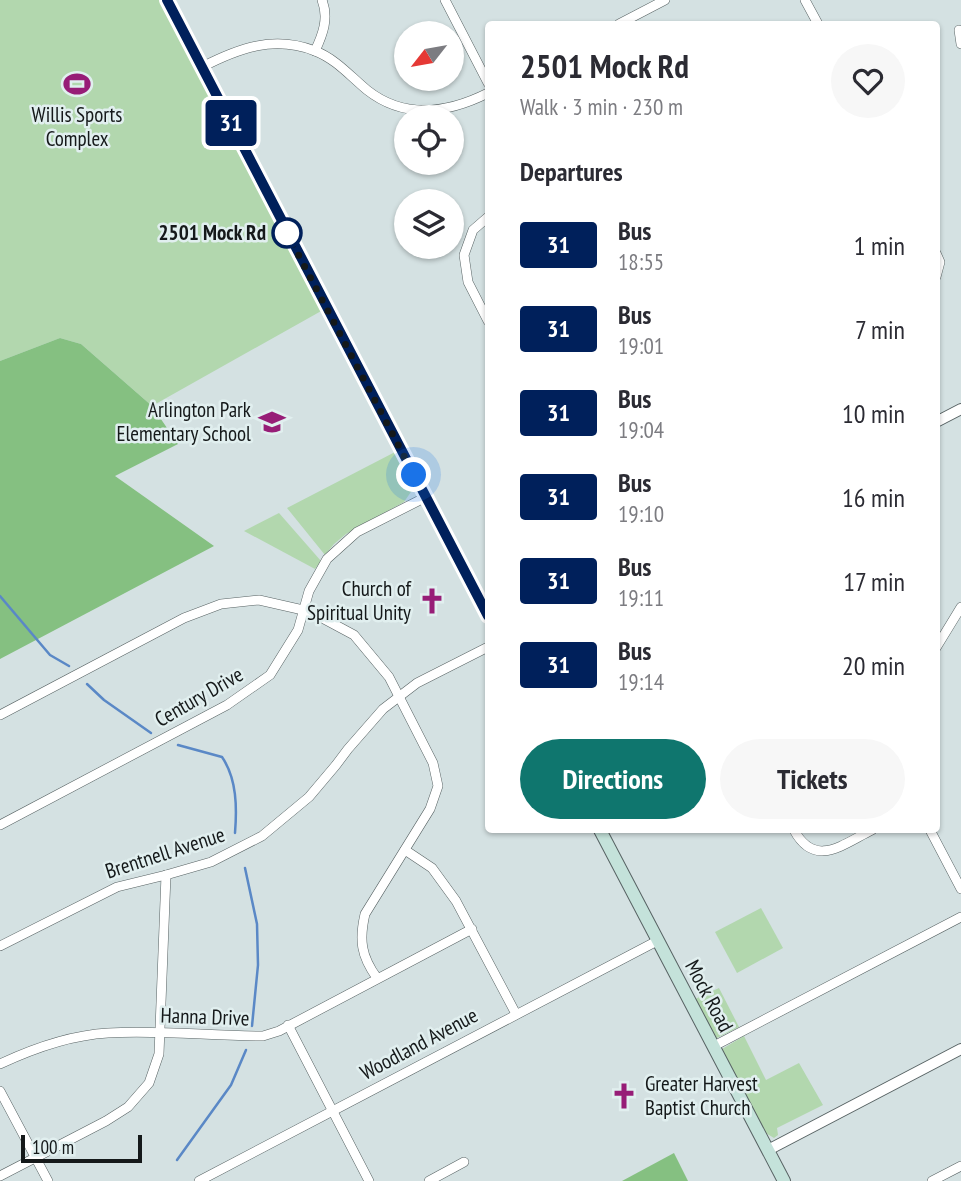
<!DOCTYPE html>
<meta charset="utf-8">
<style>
:root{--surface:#fff;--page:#f7f7f7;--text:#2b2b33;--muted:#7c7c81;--accent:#0f766e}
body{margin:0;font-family:"PT Sans Narrow",sans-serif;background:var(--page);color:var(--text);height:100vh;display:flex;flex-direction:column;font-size:26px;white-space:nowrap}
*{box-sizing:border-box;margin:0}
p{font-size:23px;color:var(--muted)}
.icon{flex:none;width:38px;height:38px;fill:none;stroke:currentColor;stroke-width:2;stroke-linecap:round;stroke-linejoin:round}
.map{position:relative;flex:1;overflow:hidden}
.details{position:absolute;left:485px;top:21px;width:455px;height:812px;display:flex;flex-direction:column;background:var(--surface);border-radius:7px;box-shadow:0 2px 5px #0004}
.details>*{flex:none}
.badge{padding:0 14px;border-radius:5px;font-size:24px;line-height:46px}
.needle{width:46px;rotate:239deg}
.tools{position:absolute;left:394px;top:21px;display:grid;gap:14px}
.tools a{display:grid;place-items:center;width:70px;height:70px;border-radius:50%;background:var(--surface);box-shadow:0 2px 5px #0004;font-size:35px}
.scale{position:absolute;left:21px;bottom:18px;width:121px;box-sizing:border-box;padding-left:7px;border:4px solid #15191a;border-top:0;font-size:19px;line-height:24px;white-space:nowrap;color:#15191a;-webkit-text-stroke:5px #e1efef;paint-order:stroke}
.you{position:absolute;width:35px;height:35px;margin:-18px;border:5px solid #fff;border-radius:50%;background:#1a73e8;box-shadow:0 0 0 10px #1a73e833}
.map>.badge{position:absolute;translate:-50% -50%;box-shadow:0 0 0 4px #fff}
h2{padding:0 35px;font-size:26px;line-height:63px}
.round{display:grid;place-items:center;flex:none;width:74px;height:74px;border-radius:37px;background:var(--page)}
.headline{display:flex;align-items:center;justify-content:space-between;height:119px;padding:0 35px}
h1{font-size:33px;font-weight:700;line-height:52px}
.button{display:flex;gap:14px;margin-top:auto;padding:14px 35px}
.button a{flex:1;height:80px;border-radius:42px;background:var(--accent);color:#fff;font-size:28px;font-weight:700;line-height:80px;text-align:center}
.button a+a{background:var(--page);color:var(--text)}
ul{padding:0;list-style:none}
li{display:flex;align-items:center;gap:21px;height:84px;padding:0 35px}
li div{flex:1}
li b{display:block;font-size:26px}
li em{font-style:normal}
li .badge{min-width:77px;font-weight:700;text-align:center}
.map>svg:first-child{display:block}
</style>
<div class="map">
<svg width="961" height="1181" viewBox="0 0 961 1181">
<rect width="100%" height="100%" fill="#d4e1e2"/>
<!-- green -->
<g fill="#b2d7ae">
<path d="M0 0H161L323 310 152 406 81 344 60 338 0 361Z"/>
<path d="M397 451 415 486 404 502 346 534 334 544 325 555 287 508Z"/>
<path d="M279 513 321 561 315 569 244 531Z"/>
<path d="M761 908 783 948 737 973 715 932Z"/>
<path d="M719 988 739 1027 717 1038 714 1037 693 1000Z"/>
<path d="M744 1036 766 1080 799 1063 823 1105 777 1128 778 1135 774 1138 764 1132 722 1049Z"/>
</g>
<!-- forest -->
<g fill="#85c081">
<path d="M60 338 81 344 152 406 178 444 115 476 214 546 0 659V361Z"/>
<path d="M674 1153 688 1181H622Z"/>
</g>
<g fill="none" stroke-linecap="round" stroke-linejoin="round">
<!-- stream -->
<g stroke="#5a88c6" stroke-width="2.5">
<path d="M0 596 50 655 69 666"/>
<path d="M87 684 104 700 151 733"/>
<path d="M178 745 222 757C237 779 237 808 235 833"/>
<path d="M245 868 257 924 258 965 252 1026"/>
<path d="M177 1160 231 1085 246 1050"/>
</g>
<!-- minor casing -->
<g stroke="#576263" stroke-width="10">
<g id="minor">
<path d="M445 0 488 83"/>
<path d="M805 0 818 24"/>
<path d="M619 24 665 0"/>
<path d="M959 30 961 44"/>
<path d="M315 51C323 34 329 18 322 0"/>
<path d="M202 67C239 48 274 35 315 51 336 59 350 76 367 90 405 120 448 113 488 93"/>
<path d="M488 217 473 230 464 255 468 282 488 321"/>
<path d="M936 253 940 262 936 277"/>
<path d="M936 648 961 607"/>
<path d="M0 715 184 618 221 604 259 600 303 610 313 613 354 635 389 677 433 763 438 786 430 809 365 914C359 940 361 956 377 978"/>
<path d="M0 825 227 705 270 675 298 630 309 591 327 559 357 532 426 497"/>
<path d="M794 830C815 869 843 844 872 830"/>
<path d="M930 830 961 889"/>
<path d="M405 850 432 868 456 901 516 1014"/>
<path d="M0 946 117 887 166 875 211 862 262 836 309 797 336 765 348 749 383 709 417 683 488 647"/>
<path d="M288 1025 369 1181"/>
<path d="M714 1046 961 917"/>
<path d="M0 1064C32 1049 72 1035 108 1033 160 1030 211 1036 263 1036L279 1031 472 929"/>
<path d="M0 1091 48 1181"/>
<path d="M0 1176 106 1121 128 1107 149 1083 159 1054 166 875"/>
<path d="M199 1181 657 941"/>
<path d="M429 1181 464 1162"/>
<path d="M932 1181 961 1166"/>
</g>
</g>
<!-- tertiary casing -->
<g stroke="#576263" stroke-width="12">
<g id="tertiary">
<path d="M936 422 961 409"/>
<path d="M768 1150 961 1049"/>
</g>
</g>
<!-- secondary casing -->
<g stroke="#576263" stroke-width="14">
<g id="secondary">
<path d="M167 0 488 616"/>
<path d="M600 830 784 1181"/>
</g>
</g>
<!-- minor -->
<use href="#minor" stroke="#fff" stroke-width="9"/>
<!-- tertiary -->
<use href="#tertiary" stroke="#fff" stroke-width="10"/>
<!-- secondary -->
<use href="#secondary" stroke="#c4e2da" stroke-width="12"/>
</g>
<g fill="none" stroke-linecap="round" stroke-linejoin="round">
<!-- line casing -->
<g stroke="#fff" stroke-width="16">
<path id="line" d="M167 0 488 616"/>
</g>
<!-- line -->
<use href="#line" stroke="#00205b" stroke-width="10"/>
<!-- walk -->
<path stroke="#15191a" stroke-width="7" stroke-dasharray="0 12.6" d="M287 233 414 475"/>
</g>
<!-- icons -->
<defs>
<g id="stadium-bare" transform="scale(2.1)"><path d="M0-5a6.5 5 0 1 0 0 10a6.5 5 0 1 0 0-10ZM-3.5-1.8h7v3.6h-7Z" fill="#971d77" stroke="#e1efef" stroke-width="2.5" paint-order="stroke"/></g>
<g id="school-bare" transform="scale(2.1)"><path d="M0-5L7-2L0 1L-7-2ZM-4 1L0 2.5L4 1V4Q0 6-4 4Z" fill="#971d77" stroke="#e1efef" stroke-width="2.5" paint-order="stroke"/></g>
<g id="church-bare" transform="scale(2.1)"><path d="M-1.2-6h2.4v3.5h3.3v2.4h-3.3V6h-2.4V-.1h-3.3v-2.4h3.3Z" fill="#971d77" stroke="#e1efef" stroke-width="2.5" paint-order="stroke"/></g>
</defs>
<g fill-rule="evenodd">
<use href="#stadium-bare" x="77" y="84"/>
<use href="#school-bare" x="272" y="422"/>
<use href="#church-bare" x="432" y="601"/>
<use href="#church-bare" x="624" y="1096"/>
</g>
<!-- markers -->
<circle fill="#fff" stroke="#00205b" stroke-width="3.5" cx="287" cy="233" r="14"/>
<g text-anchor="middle" stroke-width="5" stroke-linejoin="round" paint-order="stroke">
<!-- poi labels -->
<g font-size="21" fill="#15191a" stroke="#e1efef" text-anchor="end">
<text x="77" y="122" text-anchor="middle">Willis Sports<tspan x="77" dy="24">Complex</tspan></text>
<text x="251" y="417">Arlington Park<tspan x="251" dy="24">Elementary School</tspan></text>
<text x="411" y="596">Church of<tspan x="411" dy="24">Spiritual Unity</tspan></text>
<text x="645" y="1091" text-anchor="start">Greater Harvest<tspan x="645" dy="24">Baptist Church</tspan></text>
</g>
<!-- stop labels -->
<g font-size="21" font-weight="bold" fill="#15191a" stroke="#e1efef" text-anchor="end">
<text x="266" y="240">2501 Mock Rd</text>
</g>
<!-- street labels -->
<g font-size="21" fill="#15191a" stroke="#e1efef">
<text transform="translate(199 697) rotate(-30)" y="7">Century Drive</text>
<text transform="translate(165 853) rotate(-18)" y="7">Brentnell Avenue</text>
<text transform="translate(709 996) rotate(62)" y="7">Mock Road</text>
<text transform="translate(205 1017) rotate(2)" y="7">Hanna Drive</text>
<text transform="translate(419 1044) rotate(-28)" y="7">Woodland Avenue</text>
</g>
</g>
</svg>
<div class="tools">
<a><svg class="needle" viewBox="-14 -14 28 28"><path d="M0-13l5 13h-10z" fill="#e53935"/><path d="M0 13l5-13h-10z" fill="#7c7c81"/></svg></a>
<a><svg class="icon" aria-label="locate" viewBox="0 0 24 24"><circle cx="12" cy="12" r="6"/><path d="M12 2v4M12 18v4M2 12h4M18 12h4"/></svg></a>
<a><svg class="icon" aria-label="layers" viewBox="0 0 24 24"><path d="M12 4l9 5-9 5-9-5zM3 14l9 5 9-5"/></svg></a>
</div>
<div class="scale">100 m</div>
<div class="you" style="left:414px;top:475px"></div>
<b class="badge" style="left:231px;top:123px;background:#00205b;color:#fff">31</b>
<section class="details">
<div class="headline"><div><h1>2501 Mock Rd</h1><p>Walk · 3 min · 230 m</p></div><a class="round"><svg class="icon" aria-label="heart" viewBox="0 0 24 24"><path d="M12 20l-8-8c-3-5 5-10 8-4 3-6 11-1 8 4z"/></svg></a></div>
<h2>Departures</h2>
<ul>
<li><span class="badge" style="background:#00205b;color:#fff">31</span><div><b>Bus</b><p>18:55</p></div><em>1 min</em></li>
<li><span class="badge" style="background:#00205b;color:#fff">31</span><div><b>Bus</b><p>19:01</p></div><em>7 min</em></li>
<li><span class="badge" style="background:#00205b;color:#fff">31</span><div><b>Bus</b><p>19:04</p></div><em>10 min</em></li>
<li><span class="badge" style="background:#00205b;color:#fff">31</span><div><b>Bus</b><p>19:10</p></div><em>16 min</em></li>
<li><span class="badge" style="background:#00205b;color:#fff">31</span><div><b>Bus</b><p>19:11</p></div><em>17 min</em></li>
<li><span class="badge" style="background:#00205b;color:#fff">31</span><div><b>Bus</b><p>19:14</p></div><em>20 min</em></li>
</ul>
<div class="button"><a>Directions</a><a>Tickets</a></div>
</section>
</div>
